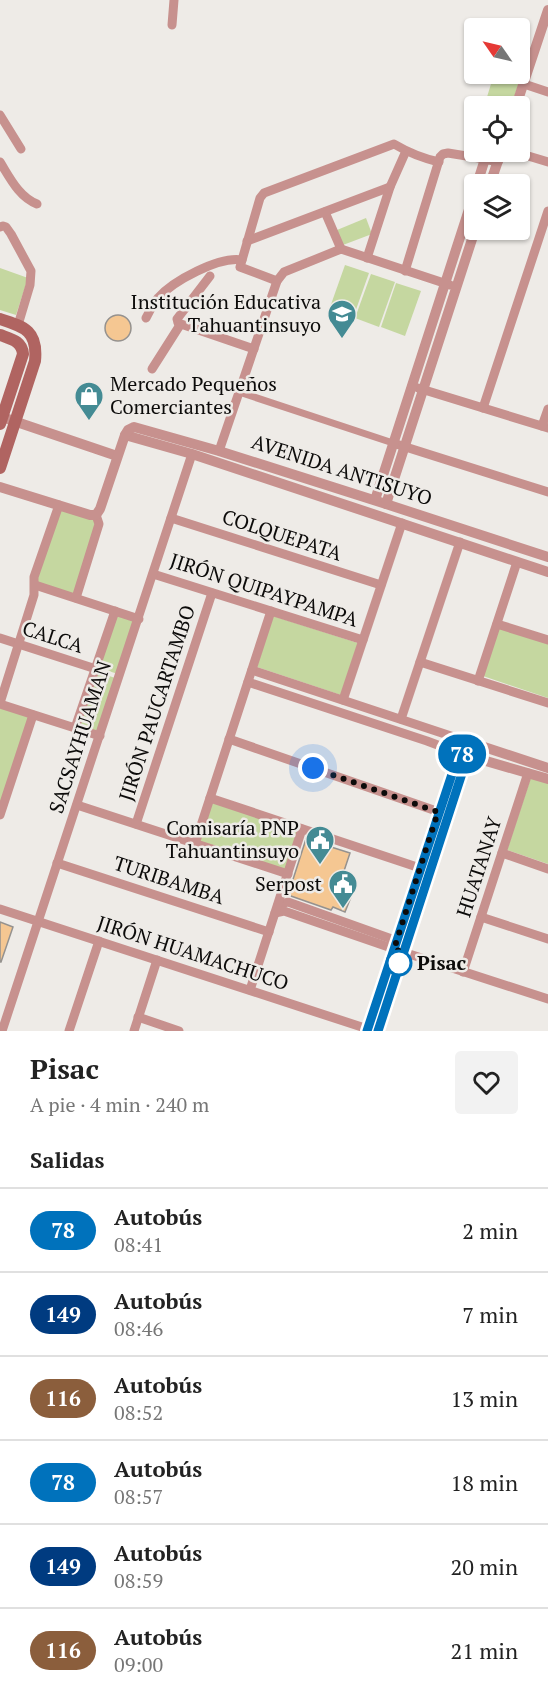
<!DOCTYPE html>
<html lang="es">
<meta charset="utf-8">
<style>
:root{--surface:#fff;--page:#f2f2f2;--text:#222;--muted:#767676;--line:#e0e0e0}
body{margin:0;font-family:"PT Serif",serif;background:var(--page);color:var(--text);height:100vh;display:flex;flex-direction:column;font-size:22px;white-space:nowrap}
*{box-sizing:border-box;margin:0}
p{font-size:20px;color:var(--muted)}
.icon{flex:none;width:33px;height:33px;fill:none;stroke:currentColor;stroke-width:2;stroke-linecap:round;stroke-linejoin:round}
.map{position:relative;height:1031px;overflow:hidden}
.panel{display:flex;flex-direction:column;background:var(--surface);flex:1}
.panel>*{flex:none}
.badge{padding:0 12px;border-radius:20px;font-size:21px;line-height:39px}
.needle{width:39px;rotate:304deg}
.controls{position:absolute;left:464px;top:18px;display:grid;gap:12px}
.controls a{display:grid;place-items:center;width:66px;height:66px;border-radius:6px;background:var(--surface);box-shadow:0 2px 4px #0004;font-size:30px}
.you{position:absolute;width:30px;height:30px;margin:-15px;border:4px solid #fff;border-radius:50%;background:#1a73e8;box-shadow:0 0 0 9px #1a73e833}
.map>.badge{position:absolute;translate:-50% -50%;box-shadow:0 0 0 3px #fff}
h2{padding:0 30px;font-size:22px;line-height:54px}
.round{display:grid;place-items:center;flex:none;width:63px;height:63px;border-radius:6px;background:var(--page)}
.summary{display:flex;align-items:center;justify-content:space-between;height:102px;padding:0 30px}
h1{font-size:28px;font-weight:800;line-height:45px}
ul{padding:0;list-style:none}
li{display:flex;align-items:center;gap:18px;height:84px;padding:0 30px;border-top:2px solid var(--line)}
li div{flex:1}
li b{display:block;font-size:22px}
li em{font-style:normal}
li .badge{min-width:66px;font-weight:700;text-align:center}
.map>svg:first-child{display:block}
</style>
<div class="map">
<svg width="548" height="1031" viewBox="0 0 548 1031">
<rect width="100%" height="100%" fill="#eeebe7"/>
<!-- green -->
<g fill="#c5d7a0">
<path d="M494 74 520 80 511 106H483L482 104 487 97Z"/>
<path d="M366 218 372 234 343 245 337 230Z"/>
<path d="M345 265 369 273 353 318 329 310Z"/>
<path d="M0 268 28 278 16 315 0 310Z"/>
<path d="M371 274 395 282 379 327 355 318Z"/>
<path d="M396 283 421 291 405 336 381 327Z"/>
<path d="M60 509 98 521 74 594 36 582Z"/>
<path d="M116 614 135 620 118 674 99 668Z"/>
<path d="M273 616 358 643 341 695 257 667Z"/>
<path d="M499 627 548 642V698L483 676Z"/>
<path d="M98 672 115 678 98 732 79 726Z"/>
<path d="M1 707 31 716 0 808V709Z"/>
<path d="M531 777 548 783V864L507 850Z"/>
<path d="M213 801 298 830 285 870 199 842Z"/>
</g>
<!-- building -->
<g fill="#f5c792" stroke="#95928f" stroke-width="1.5">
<circle cx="118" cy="328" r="13"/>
<path d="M306 839 350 853 337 892 351 897 345 912 333 907 331 910 288 895Z"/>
<path d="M0 922 13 927 1 962H0Z"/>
</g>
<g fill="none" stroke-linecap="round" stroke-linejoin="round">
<!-- pedestrian -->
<path stroke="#c7918e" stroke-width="7" d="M239 392 393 443"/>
<!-- minor -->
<g stroke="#c7918e" stroke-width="9">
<path d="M172 25 174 0"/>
<path d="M524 84 548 92"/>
<path d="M0 115 21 149"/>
<path d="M515 152 548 162"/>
<path d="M0 162C10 178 19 197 37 204"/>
<path d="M325 212 341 249"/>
<path d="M0 227 3 226 6 227 11 234 31 271 30 285 18 325"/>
<path d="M247 241 390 187"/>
<path d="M367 258 390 187 406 151"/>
<path d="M405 271 440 157 443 154 448 153 485 159"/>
<path d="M210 276 177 319 178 323 254 349"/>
<path d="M277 281 240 267 260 198 264 193 394 144C409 153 422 158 439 162"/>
<path d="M146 318C150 311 153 303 158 298 173 281 219 256 242 260"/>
<path d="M152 369 180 325"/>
<path d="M418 388 548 428"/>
<path d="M483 408 548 211"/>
<path d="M542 426 548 409"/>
<path d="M393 443 548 492"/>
<path d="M219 451 277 281 284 272 341 249 450 285"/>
<path d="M171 518 381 585"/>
<path d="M153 574 363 640"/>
<path d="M35 585 139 619"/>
<path d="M76 598 99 524 96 515"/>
<path d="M497 624 548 640"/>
<path d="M0 638 96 669"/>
<path d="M420 662 548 703"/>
<path d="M252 670 463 740"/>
<path d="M478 681 517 562"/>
<path d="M248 682 427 741 459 753"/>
<path d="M343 700 402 523"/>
<path d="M0 703 34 595V577L59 505"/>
<path d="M0 704 100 736"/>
<path d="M401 719 460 542"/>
<path d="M75 728 115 611"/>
<path d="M229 739 445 814"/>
<path d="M210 798 420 868"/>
<path d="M77 805 288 874"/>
<path d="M0 815 33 715"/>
<path d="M136 824 212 593"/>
<path d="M195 844 271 611"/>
<path d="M502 853 548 869"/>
<path d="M57 863 269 932"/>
<path d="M278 905 288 902 403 943"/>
<path d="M0 909 374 1031"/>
<path d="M275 913 284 911 403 952 548 999"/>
<path d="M481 917 548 939"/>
<path d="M463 972 528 773"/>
<path d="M250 990 302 829"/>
<path d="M138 1017 179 1031"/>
<path d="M2 1031 192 454"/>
<path d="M69 1031 99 941"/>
<path d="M134 1031 157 960"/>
</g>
<!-- tertiary -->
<g stroke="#c7918e" stroke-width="10">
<path d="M516 106 548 10"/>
<path d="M477 184 485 159 498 161"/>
<path d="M490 184 501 152"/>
<path d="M2 417 117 456"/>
<path d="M125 435 192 454 548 572"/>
<path d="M0 487 90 515H96L100 509 125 435 128 430 134 427 219 451 386 504 548 557"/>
<path d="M375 500 474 194"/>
<path d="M386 504 475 230"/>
<path d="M462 754 548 779"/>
<path d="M367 1031 463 740 548 768"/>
<path d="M378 1031 472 743"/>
</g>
<!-- secondary -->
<g stroke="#b06461" stroke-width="12">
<path d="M0 319C25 327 38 331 35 361L0 468"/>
<path d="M0 335C11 339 22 341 23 354L0 424"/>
</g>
</g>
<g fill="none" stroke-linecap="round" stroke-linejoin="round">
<!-- line casing -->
<g stroke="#fff" stroke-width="14">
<path id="line" d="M367 1031 459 753 468 755 378 1031"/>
</g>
<!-- line -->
<use href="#line" stroke="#0072bc" stroke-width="9"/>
<!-- walk -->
<path stroke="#0c0b0a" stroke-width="6" stroke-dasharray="0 10.8" d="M313 768 438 812 394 949 403 952 399 963"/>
</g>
<!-- icons -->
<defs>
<g id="school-pin" transform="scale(1.5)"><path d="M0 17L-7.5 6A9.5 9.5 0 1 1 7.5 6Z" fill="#448b94" stroke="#eeebe7"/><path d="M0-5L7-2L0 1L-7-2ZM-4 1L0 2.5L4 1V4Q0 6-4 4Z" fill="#fff"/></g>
<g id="shop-pin" transform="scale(1.5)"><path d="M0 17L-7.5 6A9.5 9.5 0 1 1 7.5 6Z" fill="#448b94" stroke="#eeebe7"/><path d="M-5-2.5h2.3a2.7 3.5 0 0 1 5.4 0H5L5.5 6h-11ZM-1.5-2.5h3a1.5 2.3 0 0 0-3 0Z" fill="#fff"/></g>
<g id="civic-pin" transform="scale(1.5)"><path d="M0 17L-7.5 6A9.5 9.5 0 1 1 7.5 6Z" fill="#448b94" stroke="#eeebe7"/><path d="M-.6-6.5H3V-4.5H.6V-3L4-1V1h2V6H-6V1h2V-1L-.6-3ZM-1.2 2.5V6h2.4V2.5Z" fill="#fff"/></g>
</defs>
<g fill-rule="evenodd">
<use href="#school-pin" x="342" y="314"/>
<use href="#shop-pin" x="89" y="396"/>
<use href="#civic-pin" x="320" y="840"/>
<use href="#civic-pin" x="343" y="884"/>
</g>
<!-- markers -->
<circle fill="#fff" stroke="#0072bc" stroke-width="3" cx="399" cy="963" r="12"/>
<g text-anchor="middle" stroke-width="5" stroke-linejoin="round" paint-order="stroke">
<!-- poi labels -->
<g font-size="20" fill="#0c0b0a" stroke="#eeebe7" text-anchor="end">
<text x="321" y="309">Institución Educativa<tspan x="321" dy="23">Tahuantinsuyo</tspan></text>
<text x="110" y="391" text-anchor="start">Mercado Pequeños<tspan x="110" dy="23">Comerciantes</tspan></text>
<text x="299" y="835">Comisaría PNP<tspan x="299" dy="23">Tahuantinsuyo</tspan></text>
<text x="322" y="891">Serpost</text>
</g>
<!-- street labels -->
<g font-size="20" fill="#0c0b0a" stroke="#eeebe7">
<text transform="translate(342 470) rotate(18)" y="7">AVENIDA ANTISUYO</text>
<text transform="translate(282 535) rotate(18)" y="7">COLQUEPATA</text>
<text transform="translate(264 590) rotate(18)" y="7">JIRÓN QUIPAYPAMPA</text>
<text transform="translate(53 637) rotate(18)" y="7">CALCA</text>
<text transform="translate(157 703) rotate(-72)" y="7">JIRÓN PAUCARTAMBO</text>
<text transform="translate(80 737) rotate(-72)" y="7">SACSAYHUAMAN</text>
<text transform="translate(479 867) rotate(-72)" y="7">HUATANAY</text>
<text transform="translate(169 880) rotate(18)" y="7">TURIBAMBA</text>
<text transform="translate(193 953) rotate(18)" y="7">JIRÓN HUAMACHUCO</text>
</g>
<!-- stop labels -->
<g font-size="20" font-weight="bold" fill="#0c0b0a" stroke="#eeebe7" text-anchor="start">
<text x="417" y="970">Pisac</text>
</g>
</g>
</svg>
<div class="controls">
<a><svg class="needle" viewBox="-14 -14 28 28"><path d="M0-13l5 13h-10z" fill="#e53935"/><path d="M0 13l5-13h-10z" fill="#767676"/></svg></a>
<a><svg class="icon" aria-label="locate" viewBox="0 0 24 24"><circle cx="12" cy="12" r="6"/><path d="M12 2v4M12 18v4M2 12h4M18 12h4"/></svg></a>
<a><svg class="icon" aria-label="layers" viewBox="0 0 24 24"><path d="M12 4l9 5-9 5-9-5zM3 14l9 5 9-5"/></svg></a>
</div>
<div class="you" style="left:313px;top:768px"></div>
<b class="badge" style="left:462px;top:754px;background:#0072bc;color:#fff">78</b>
</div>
<section class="panel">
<div class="summary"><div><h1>Pisac</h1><p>A pie · 4 min · 240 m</p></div><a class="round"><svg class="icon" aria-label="heart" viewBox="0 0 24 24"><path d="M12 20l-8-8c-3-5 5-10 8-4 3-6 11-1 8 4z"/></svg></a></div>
<h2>Salidas</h2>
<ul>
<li><span class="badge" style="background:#0072bc;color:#fff">78</span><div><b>Autobús</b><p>08:41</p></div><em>2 min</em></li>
<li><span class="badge" style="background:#003b80;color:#fff">149</span><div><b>Autobús</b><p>08:46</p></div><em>7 min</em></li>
<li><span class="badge" style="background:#8b5e3c;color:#fff">116</span><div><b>Autobús</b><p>08:52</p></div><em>13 min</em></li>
<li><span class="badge" style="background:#0072bc;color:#fff">78</span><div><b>Autobús</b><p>08:57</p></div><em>18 min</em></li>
<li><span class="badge" style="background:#003b80;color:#fff">149</span><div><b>Autobús</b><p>08:59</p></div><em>20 min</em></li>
<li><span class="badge" style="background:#8b5e3c;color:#fff">116</span><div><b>Autobús</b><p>09:00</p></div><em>21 min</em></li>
</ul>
</section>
